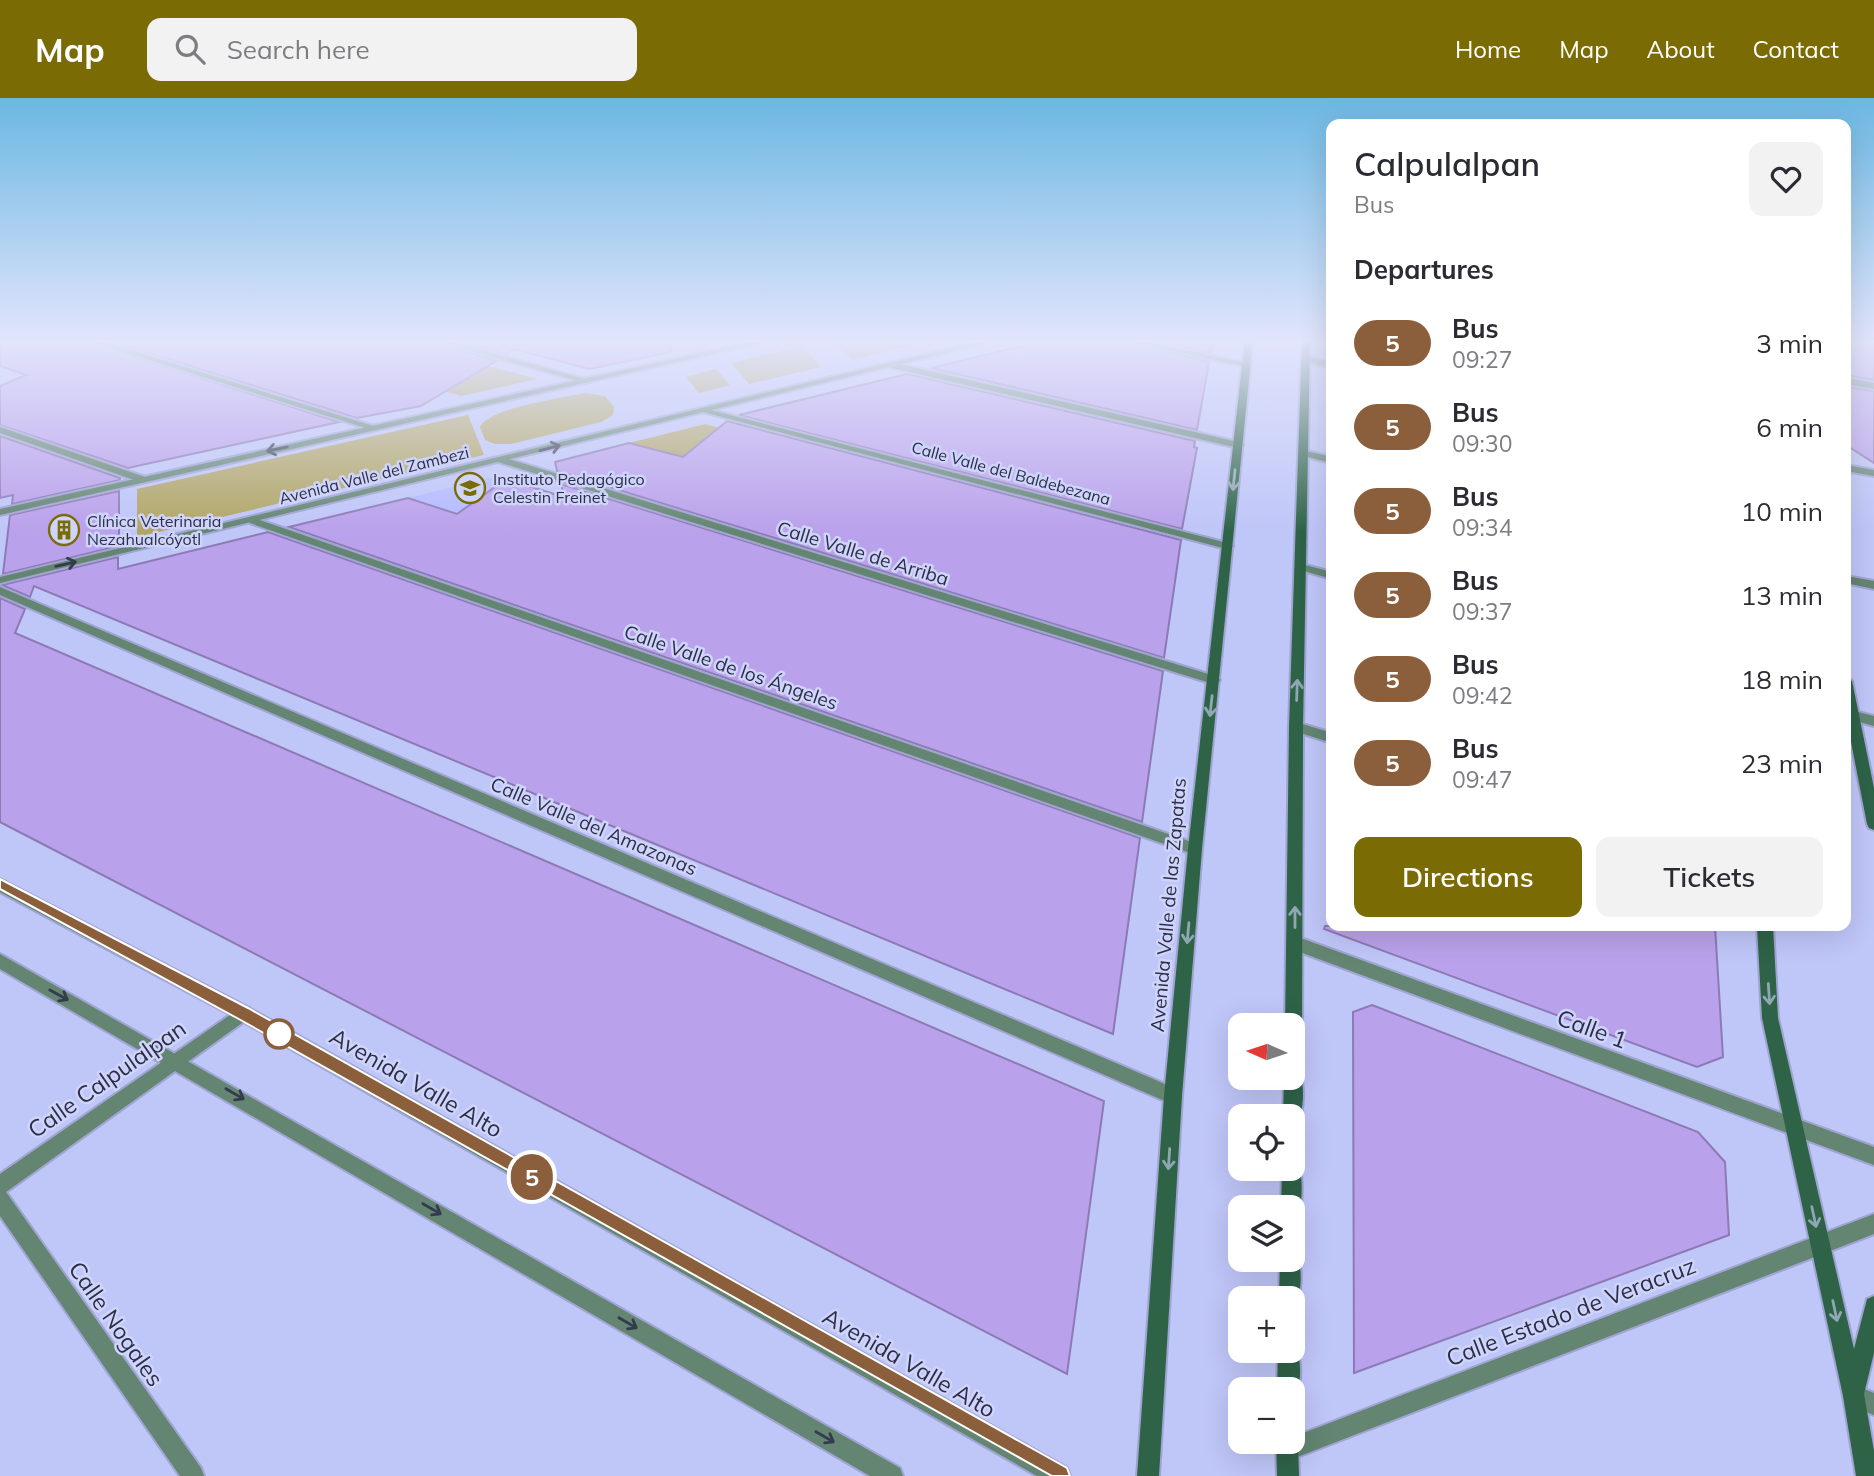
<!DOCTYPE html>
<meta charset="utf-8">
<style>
:root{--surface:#fff;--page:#f2f2f3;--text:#2b2b33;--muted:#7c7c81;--accent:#7b6b04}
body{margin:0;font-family:Mulish,sans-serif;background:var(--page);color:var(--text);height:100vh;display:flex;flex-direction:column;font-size:26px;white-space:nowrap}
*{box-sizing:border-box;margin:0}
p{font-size:23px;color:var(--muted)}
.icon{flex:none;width:38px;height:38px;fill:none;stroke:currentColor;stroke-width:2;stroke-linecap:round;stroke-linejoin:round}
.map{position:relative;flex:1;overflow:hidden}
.sheet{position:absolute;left:1326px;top:21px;width:525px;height:812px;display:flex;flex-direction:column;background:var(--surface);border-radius:14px;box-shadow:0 7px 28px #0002}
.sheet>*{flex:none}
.badge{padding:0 14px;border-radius:23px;font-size:24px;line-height:46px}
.needle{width:46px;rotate:273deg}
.controls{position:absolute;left:1228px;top:915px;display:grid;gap:14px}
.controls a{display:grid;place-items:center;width:77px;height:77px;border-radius:14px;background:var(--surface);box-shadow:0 7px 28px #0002;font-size:35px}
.map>.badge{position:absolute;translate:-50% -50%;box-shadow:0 0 0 4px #fff}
h2{padding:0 28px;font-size:26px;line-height:63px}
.round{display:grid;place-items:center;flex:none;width:74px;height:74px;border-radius:14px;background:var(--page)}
.headline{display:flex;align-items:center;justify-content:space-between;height:119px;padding:0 28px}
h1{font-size:33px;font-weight:600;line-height:52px}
.cta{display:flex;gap:14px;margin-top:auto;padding:14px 28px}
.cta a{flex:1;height:80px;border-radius:14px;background:var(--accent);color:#fff;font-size:28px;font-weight:600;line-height:80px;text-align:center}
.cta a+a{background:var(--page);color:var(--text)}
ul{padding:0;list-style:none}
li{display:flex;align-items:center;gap:21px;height:84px;padding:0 28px}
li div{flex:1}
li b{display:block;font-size:26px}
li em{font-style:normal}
li .badge{min-width:77px;font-weight:700;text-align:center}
header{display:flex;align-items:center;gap:42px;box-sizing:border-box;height:98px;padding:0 35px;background:var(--accent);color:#fff}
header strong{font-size:33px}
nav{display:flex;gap:38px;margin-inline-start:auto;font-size:24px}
.search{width:490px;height:63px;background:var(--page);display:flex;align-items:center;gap:18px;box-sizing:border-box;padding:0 24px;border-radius:14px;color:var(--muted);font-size:26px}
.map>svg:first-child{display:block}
</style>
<header>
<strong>Map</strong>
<div class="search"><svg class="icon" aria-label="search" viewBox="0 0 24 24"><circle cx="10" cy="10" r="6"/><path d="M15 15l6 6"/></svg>Search here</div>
<nav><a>Home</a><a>Map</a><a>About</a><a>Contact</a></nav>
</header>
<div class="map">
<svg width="1874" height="1378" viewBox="0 0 1874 1378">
<rect width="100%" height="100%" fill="#bfc6f8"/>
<!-- built -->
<path fill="#b2baff" d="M497 378 506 381 457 416 408 400Z"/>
<!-- green -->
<g fill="#b1a562">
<path d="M835 241H940L852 262 831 242Z"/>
<path d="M802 248 821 269 749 286 731 265Z"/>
<path d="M487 268 538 281 461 298 445 293Z"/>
<path d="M716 271 730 287 699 295 686 279Z"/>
<path d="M585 295 605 298 614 309 613 317 601 324 511 346H495L485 342 480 329C488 310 563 300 585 295Z"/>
<path d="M468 317 484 357 137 439V391Z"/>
<path d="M705 326 719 330 682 360 629 345Z"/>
</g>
<!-- building -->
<g fill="#baa1eb" stroke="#8d7ab4" stroke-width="2">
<path d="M0 241H80L339 324 128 370 0 327V288L26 277 0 268Z"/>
<path d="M104 241H427L496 263 421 308 357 320Z"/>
<path d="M453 241H670L671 254 589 271 514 251 506 256Z"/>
<path d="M1051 241H1114L1209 264 1197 332 931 270Z"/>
<path d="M1147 241H1213L1211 255Z"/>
<path d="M1846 241H1874V282L1846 277Z"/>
<path d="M907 276 1195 343 1194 349 1197 350 1182 431 739 317Z"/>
<path d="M1846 289 1874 293V365L1846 347Z"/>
<path d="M727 323 1181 442 1164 560 557 373 555 364 629 345 683 359Z"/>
<path d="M0 338 120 380V382L12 406 13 397 0 400Z"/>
<path d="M506 381 564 399 561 386 1163 573 1142 724 289 429 408 400 457 416Z"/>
<path d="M119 393V448L3 476 10 417Z"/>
<path d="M268 434 1140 740 1113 936 34 488 30 499 2 487 118 459V471Z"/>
<path d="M0 500 25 511 15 535 1104 1003 1067 1276 0 724Z"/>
<path d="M1325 828H1715L1723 959 1697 969 1324 831Z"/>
<path d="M1372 907 1698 1034 1725 1064 1729 1137 1354 1275 1353 914Z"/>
</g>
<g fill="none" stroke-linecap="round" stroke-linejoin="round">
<!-- minor casing -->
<g stroke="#9fa5d1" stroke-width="4">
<g id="minor">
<path d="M82 241H95L380 330 372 332Z"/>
<path d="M429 241H443L592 283 585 285Z"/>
<path d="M1116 241H1134L1251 266 1247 269Z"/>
<path d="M891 264 1238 344 1243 347 1238 350 888 269 887 267Z"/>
<path d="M1846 280 1874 285V291L1846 286Z"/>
<path d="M703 310 1231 446 1233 448 1227 451 1223 450 703 314Z"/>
<path d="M0 329 145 379 146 381 137 383 0 335Z"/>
<path d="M1302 352 1332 359V365L1299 357V353Z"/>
<path d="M502 359 1218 579 1220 582 1218 585H1210L498 364 497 362Z"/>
<path d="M254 420 1200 747 1202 751 1200 755H1190L250 425 249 423Z"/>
<path d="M1301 466 1332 474V481L1297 471 1295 469Z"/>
<path d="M1846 478 1874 483V491L1846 485Z"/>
<path d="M0 489 1179 992 1182 998 1179 1004 1173 1006 1167 1004 0 497Z"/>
<path d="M1854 613 1874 618V628L1849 621 1847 618 1849 615Z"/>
<path d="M1296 624 1332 635V645L1291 632 1289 629 1291 626Z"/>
<path d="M1295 838 1874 1049V1067L1289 850 1287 845 1289 840Z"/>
<path d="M243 908 249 910 251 915 249 920 6 1094 201 1370 204 1378H180L0 1118V1076Z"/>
<path d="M1874 1116V1136L1287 1363 1279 1360 1276 1352 1279 1344H1293V1339Z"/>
<path d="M1854 1287 1874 1295V1317L1846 1306 1843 1298 1846 1290Z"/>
</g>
</g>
<!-- tertiary casing -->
<g stroke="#9fa5d1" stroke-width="4">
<g id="tertiary">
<path d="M762 241H778L0 417V411Z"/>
<path d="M988 241H1003L0 485V479Z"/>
<path d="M1305 258 1332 264V270L1302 263V259Z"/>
<path d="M1846 367 1874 372V378L1846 373Z"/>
<path d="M0 781 249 910 1067 1370 1070 1378H1037L237 920 0 794Z"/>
<path d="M0 856 900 1370 903 1378H870L0 871Z"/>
</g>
</g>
<!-- secondary casing -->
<g stroke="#9fa5d1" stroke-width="4">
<g id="secondary">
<path d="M1245 241H1253L1202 751 1182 998 1159 1378H1137L1164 998 1188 751Z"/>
<path d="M1302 241H1310L1303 629 1302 937 1299 942 1293 945V928H1285L1289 629Z"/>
<path d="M1846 579 1852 583 1874 690V732L1869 730 1867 726 1846 618Z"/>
<path d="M1757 828H1773L1778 920 1854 1251 1867 1201 1874 1198V1255L1864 1296 1874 1353V1378H1856L1843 1298 1762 920Z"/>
<path d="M1293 972 1299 974C1305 986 1304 1012 1298 1024L1293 1026V1018H1283L1284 980H1293Z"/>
<path d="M1293 1063 1298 1064C1303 1078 1303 1104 1298 1117L1293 1119V1110H1281L1282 1071H1293Z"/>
<path d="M1293 1153 1297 1155C1302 1168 1303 1199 1293 1208V1200H1279L1280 1162H1293Z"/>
<path d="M1293 1245C1302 1255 1303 1290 1293 1301V1292H1277L1278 1253H1293Z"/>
<path d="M1293 1336 1298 1344 1299 1378H1277L1276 1344H1293Z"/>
</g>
</g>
<!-- minor -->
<use href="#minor" fill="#638571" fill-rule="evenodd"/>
<!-- tertiary -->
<use href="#tertiary" fill="#638571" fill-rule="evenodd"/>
<!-- secondary -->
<use href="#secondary" fill="#2e6348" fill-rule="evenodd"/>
</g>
<!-- one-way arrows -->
<defs><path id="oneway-shaft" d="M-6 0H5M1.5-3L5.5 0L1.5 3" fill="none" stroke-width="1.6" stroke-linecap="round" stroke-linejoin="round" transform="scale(1.75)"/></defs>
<g stroke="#343b4d">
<use href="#oneway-shaft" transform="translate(550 350) rotate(-14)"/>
<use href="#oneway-shaft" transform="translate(277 351) rotate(168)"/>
<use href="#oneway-shaft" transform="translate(66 466) rotate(-13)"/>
<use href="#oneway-shaft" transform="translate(59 897) rotate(29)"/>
<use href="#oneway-shaft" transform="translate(235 996) rotate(30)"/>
<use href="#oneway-shaft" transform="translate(432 1111) rotate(30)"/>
<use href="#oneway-shaft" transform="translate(628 1225) rotate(30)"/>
<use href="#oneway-shaft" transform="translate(825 1339) rotate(30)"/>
</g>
<g stroke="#8fa7b3">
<use href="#oneway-shaft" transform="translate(1234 382) rotate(96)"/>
<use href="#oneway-shaft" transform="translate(1297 592) rotate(-88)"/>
<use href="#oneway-shaft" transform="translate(1211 608) rotate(96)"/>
<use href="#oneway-shaft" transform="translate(1295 819) rotate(-90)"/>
<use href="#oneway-shaft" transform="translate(1188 835) rotate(95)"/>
<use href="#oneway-shaft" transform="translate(1769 896) rotate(86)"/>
<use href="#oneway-shaft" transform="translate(1169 1061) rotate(94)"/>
<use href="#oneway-shaft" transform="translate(1814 1119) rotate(78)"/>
<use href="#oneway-shaft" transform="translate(1835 1213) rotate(78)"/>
</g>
<!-- sky -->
<linearGradient id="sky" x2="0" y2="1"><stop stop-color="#6bb7e2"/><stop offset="0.56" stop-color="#e2e5fc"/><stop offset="1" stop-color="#e2e5fc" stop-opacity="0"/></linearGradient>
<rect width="1874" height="434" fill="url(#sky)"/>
<!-- line -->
<path fill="#8b5e3c" stroke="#fff" stroke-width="2" d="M0 781 248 910 1067 1370 1070 1378H1052L237 920 0 791Z"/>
<!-- icons -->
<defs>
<g id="school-ring" transform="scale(1.575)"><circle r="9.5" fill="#cfd4fa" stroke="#7b6b04" stroke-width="1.5"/><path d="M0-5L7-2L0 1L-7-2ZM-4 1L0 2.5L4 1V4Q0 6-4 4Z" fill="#7b6b04"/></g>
<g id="building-ring" transform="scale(1.575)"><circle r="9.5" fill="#cfd4fa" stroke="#7b6b04" stroke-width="1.5"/><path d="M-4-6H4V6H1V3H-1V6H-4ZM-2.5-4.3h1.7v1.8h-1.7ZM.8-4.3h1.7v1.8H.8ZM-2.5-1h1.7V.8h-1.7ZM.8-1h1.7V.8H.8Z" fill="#7b6b04"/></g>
</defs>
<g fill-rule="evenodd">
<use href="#school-ring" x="470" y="390"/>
<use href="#building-ring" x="64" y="432"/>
</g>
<!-- markers -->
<circle fill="#fff" stroke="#8b5e3c" stroke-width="3.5" cx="279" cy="936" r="14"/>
<g text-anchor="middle" stroke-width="5" stroke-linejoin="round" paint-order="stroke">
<!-- far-street labels -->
<g font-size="16" fill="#2c2e47" stroke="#cfd4fa">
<text transform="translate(1011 375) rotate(15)" y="6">Calle Valle del Baldebezana</text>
<text transform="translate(374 377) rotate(-14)" y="6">Avenida Valle del Zambezi</text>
</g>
<!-- far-poi labels -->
<g font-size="16" fill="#2c2e47" stroke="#cfd4fa" text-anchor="start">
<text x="493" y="387">Instituto Pedagógico<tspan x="493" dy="18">Celestin Freinet</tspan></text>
<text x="87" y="429">Clínica Veterinaria<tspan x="87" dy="18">Nezahualcóyotl</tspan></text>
</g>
<!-- street labels -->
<g font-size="19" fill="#2c2e47" stroke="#cfd4fa">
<text transform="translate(863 455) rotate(17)" y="7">Calle Valle de Arriba</text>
<text transform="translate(731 569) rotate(19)" y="7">Calle Valle de los Ángeles</text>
<text transform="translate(594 728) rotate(23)" y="7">Calle Valle del Amazonas</text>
<text transform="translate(1168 807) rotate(-85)" y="7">Avenida Valle de las Zapatas</text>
</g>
<!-- near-street labels -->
<g font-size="23" fill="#2c2e47" stroke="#cfd4fa">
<text transform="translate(1592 931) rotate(20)" y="8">Calle 1</text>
<text transform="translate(107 981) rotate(-35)" y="8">Calle Calpulalpan</text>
<text transform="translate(416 985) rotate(30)" y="8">Avenida Valle Alto</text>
<text transform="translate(1571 1214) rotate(-21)" y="8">Calle Estado de Veracruz</text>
<text transform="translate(116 1226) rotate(55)" y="8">Calle Nogales</text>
<text transform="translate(909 1265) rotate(30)" y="8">Avenida Valle Alto</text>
</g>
</g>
</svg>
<div class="controls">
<a><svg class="needle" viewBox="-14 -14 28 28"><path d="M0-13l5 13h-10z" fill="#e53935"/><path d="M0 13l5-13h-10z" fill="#7c7c81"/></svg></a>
<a><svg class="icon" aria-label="locate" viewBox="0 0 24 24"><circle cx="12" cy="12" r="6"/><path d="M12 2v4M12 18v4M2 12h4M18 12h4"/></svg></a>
<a><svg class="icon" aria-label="layers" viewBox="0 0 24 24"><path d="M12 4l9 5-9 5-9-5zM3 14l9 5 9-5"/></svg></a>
<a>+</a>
<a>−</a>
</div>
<b class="badge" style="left:532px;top:1079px;background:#8b5e3c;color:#fff">5</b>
<section class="sheet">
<div class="headline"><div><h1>Calpulalpan</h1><p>Bus</p></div><a class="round"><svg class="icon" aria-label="heart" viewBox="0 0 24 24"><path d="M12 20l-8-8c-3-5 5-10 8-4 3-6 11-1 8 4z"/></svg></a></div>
<h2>Departures</h2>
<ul>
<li><span class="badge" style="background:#8b5e3c;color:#fff">5</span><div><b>Bus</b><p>09:27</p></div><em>3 min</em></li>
<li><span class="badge" style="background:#8b5e3c;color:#fff">5</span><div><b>Bus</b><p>09:30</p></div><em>6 min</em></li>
<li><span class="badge" style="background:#8b5e3c;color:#fff">5</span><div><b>Bus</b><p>09:34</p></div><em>10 min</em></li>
<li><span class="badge" style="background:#8b5e3c;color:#fff">5</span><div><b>Bus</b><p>09:37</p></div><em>13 min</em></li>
<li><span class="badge" style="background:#8b5e3c;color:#fff">5</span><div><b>Bus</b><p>09:42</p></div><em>18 min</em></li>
<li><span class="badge" style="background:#8b5e3c;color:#fff">5</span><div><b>Bus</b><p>09:47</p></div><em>23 min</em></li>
</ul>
<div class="cta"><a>Directions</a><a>Tickets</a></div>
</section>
</div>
